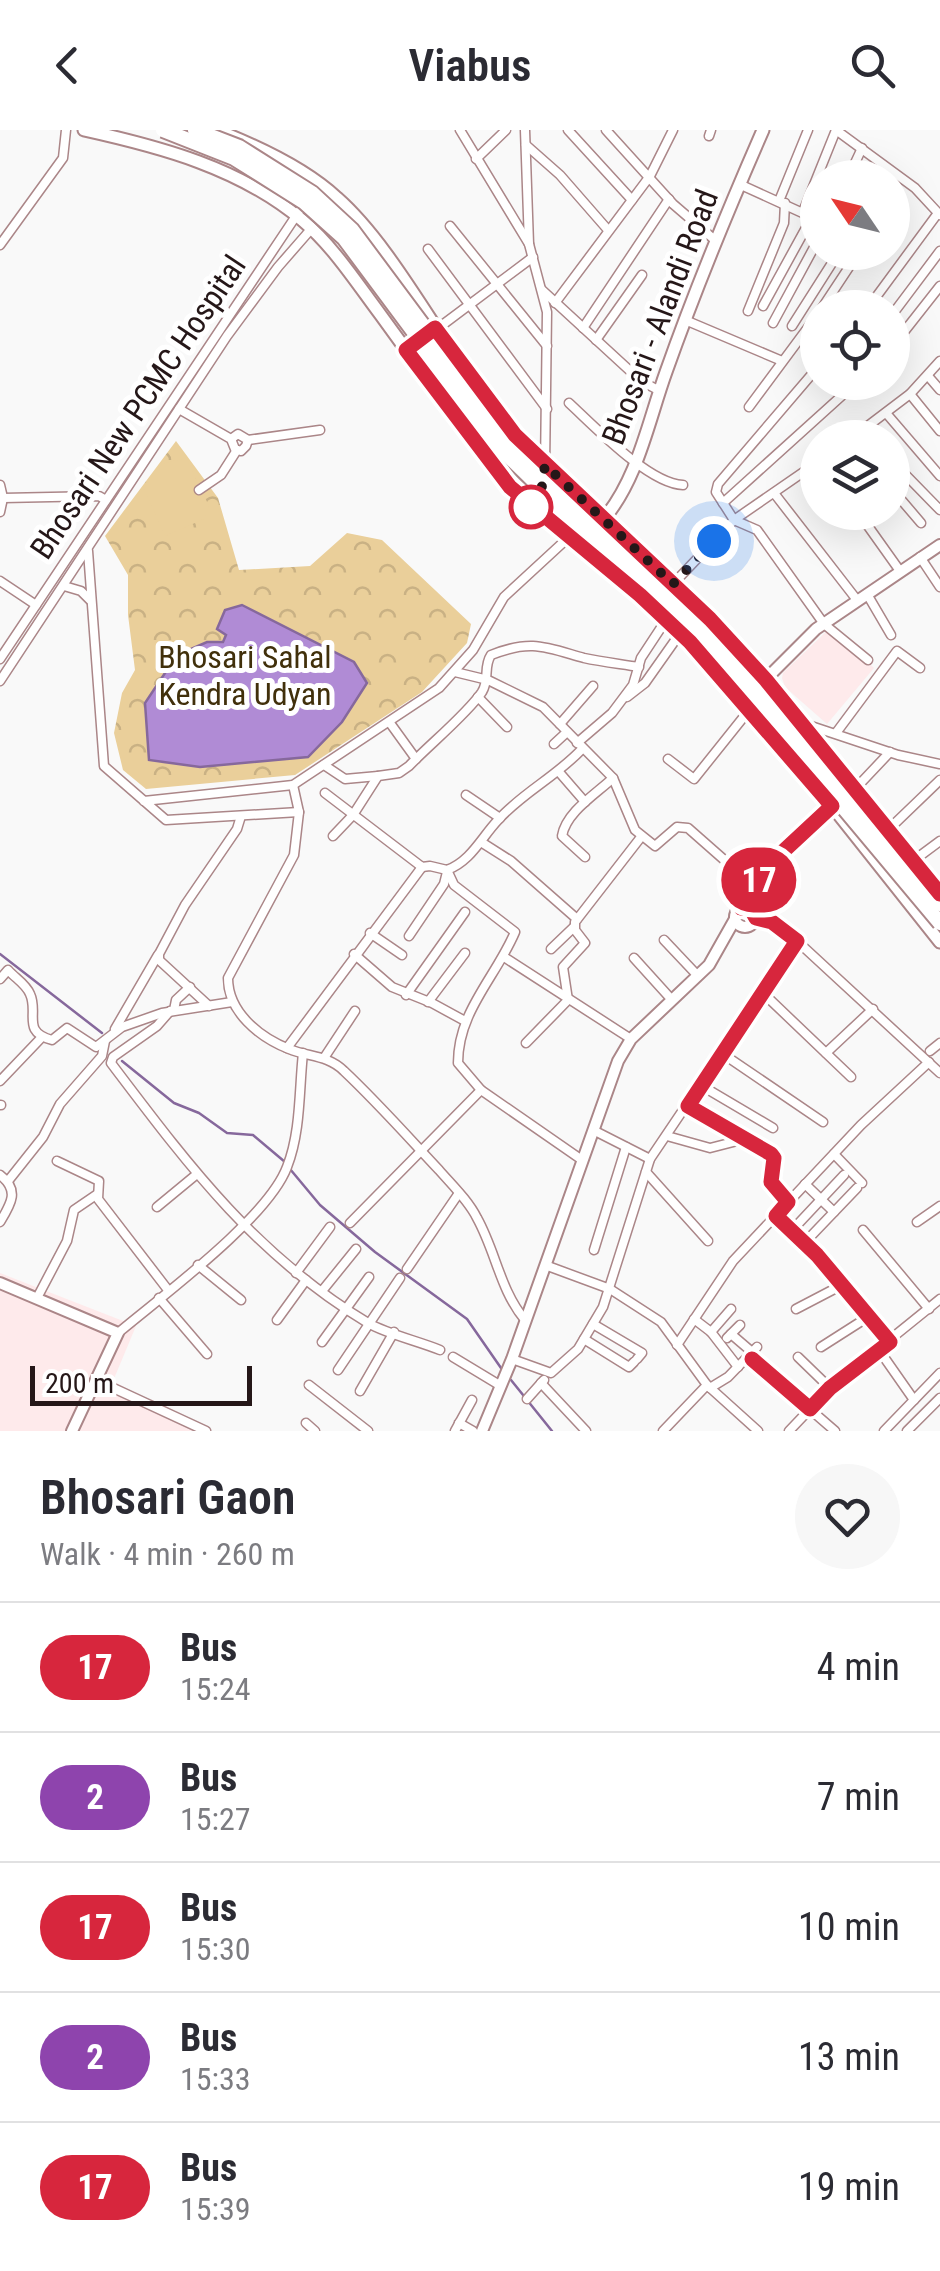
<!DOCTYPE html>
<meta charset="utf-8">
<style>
:root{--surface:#fff;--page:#f7f7f7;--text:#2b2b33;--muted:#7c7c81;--line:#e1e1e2}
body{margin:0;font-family:"Roboto Condensed",sans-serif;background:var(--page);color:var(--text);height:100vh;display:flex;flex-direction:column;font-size:38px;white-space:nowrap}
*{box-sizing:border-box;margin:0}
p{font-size:32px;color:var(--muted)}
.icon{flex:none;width:55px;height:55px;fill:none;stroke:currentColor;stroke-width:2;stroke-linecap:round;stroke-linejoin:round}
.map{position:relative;height:1301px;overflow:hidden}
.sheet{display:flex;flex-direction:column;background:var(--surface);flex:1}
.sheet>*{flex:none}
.badge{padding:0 20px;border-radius:32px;font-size:35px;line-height:65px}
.needle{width:65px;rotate:305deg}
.tools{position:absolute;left:800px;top:30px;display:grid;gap:20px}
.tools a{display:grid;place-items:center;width:110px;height:110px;border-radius:50%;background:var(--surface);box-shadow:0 10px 40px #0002;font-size:50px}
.scale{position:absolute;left:30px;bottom:25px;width:222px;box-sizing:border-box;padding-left:10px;border:5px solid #251718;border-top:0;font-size:28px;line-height:35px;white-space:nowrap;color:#251718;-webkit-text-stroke:8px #fff;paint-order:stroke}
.you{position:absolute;width:50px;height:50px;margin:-25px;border:8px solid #fff;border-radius:50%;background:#1a73e8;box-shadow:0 0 0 15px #1a73e833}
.map>.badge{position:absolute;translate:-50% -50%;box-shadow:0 0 0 5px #fff}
.round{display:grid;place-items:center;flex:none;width:105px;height:105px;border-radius:52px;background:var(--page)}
.summary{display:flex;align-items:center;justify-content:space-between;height:170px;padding:0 40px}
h1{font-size:48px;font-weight:600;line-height:75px}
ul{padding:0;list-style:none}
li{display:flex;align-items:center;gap:30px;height:130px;padding:0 40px;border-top:2px solid var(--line)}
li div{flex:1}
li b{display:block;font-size:38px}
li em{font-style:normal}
li .badge{min-width:110px;font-weight:700;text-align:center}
header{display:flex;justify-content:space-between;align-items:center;height:130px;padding:0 40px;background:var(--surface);font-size:45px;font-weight:600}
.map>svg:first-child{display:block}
</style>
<header><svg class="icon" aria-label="back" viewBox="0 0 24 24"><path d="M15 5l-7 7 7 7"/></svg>Viabus<svg class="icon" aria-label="search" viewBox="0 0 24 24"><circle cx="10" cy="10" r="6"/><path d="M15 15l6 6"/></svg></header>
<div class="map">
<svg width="940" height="1301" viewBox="0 0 940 1301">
<defs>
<pattern id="park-crowns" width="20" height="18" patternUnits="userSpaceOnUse" patternTransform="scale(2.5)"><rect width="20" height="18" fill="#eacf9a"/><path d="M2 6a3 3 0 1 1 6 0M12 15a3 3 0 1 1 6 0" fill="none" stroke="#c9b184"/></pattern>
</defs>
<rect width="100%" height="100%" fill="#f9f9f9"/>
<!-- built -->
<g fill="#feeaeb">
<path d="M830 498 874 538 827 594 785 557 782 548 783 543Z"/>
<path d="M0 1143 136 1196 113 1251 202 1301H0Z"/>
</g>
<!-- park -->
<path fill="url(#park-crowns)" d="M176 311 218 368 239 440 310 436 347 403 382 410 471 494 467 513 422 562 295 645 146 659 123 640 114 603 122 563 135 540 128 485V445L105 406Z"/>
<!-- pitch -->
<path fill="#eacf9a" d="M186 328 209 376 204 389 165 406 143 356 165 333Z"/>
<!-- water -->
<path fill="#b08bd5" stroke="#86689c" stroke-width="2.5" d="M242 475 354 532 367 553 342 592 308 627 200 637 149 630 145 573 177 525 207 512H223L226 505 217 499 225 480Z"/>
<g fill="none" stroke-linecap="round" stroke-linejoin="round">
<!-- stream -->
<g stroke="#86689c" stroke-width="2.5">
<path d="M0 824 102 903"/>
<path d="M122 931 174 973 199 983 227 1003 253 1005 285 1032"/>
<path d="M290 1039 320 1075 375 1122 467 1189 501 1238"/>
<path d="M511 1250 552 1301"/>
</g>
<!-- street casing -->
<g stroke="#ab8688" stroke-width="11">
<g id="street">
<path d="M460 0 529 114"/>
<path d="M525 0 529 114 547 182 545 338"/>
<path d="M568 0 632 70"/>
<path d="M606 0 673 74 716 111"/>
<path d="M836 0 915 58 940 85"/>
<path d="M709 6 711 0"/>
<path d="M526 15 560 45 608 100"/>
<path d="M476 29 506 0"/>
<path d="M848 48 862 18"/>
<path d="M739 54 818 90"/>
<path d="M779 71 808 0"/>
<path d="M803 82 836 0"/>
<path d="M450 96 547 216"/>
<path d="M0 115 63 28 66 0"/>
<path d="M428 119 547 279"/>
<path d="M883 122 885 123"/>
<path d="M542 160 641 251 660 261"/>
<path d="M555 173 650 46 673 0"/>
<path d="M763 176 812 87"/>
<path d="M822 178 859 122"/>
<path d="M868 178 938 83"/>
<path d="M748 181 784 93 785 73"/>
<path d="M892 185 940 121"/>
<path d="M685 190 782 231"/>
<path d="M445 193 533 127"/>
<path d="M773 193 818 110"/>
<path d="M792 196 839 122"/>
<path d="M583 198 669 69"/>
<path d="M596 210 642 145"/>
<path d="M892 217 940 156"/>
<path d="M928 246 940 260"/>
<path d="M910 264 940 301"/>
<path d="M569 273C594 296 649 354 683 355"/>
<path d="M749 277 818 184"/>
<path d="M179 279 231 309 235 319 241 321 246 316 248 310 238 304 231 309"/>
<path d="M886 283 940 346"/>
<path d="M852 308 910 264 940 231"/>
<path d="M248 310 320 300"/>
<path d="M818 332 734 390 757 400 824 494 868 530"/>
<path d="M897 336 940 380"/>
<path d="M0 355 3 368 0 382"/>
<path d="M892 359 921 393"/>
<path d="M199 360 221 345 237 320"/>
<path d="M774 363 857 470"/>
<path d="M3 368 99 366 106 370"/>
<path d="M723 373 857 252"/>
<path d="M858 382 900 441"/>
<path d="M538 383 542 357"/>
<path d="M88 421 104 636 166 690 299 682"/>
<path d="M920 427 940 457"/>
<path d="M0 451 36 475"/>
<path d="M673 454 734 390 716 362 718 354 818 237"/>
<path d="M64 456 81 461 90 470"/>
<path d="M867 464 891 505"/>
<path d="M0 529 306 71"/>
<path d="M455 542 488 550 543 577 613 648 635 700 655 716 677 697 688 698 755 757"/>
<path d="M0 551 227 206 278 137 312 98"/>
<path d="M478 567 507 597"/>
<path d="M627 567 645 553 681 502"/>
<path d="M390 593 416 629"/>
<path d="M560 594 593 556"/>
<path d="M805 594 898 625 940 634"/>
<path d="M836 603 897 521 920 538"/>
<path d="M577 613 612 583 633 555 641 528 666 490"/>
<path d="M554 614 567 602"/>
<path d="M668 629 694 649 750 579"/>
<path d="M324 635 345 649 378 646"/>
<path d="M559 642 585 672"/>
<path d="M293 655 299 682 294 725 228 848C228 882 259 907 289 919 308 927 328 925 344 941 377 972 408 1007 439 1040 452 1055 468 1070 477 1088 496 1122 500 1160 525 1190"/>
<path d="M855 659 890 622"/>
<path d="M325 663 422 737 430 736 447 740C471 731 481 708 498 690 522 663 557 646 582 619"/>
<path d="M466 665 500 688"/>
<path d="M144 671 293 655 439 558 473 520 504 467 569 407"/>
<path d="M888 700 940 650"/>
<path d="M333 706 353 685 378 646 399 643 409 636C429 615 467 584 482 562 490 549 483 537 491 525 531 509 545 517 584 528 602 532 621 534 639 537"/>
<path d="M481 712 511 731 577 789"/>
<path d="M585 727 562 706C566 682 596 664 613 648"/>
<path d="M913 731 940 711"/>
<path d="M447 740 454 755 515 802C496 847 458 881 458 933L481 960 582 1030"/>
<path d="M756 788 771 791 797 811 940 943"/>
<path d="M370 803 402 825"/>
<path d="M409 806 444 754 447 742"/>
<path d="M664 810 698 846"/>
<path d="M551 819 574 797"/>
<path d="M354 824 392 857 432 873 465 891"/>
<path d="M504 827 631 909"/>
<path d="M634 828 672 870"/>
<path d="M0 849 8 840C15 848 26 854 30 864 39 883 21 902 52 910L67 898 96 917 122 897 162 883 232 872"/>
<path d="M763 863 851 947"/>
<path d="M406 865 465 782"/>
<path d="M428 872 465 823"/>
<path d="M209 876 159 830V824L185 775 237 699 241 686"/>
<path d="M174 880 176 870 190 857"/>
<path d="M170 881 157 896 113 927 111 933C189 1036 255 1125 368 1193 387 1204 418 1211 440 1220"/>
<path d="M115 899 158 825"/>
<path d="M526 913 568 870 563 837 585 813 575 800V792L641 707"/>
<path d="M287 918 422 737"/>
<path d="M930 921 940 913"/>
<path d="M826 923 873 879"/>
<path d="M723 924 823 992"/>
<path d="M324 928 355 881"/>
<path d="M0 951 42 907"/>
<path d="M702 956 773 998"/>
<path d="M0 975H1"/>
<path d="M688 976 771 1024 775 1028 771 1052 788 1072"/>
<path d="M593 1000 650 1029"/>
<path d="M667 1006 710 1018 745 1009"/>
<path d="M834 1024 862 1053"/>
<path d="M57 1031 99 1051 98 1069 168 1160"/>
<path d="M646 1042 708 1111"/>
<path d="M0 1045C20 1060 11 1074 0 1092"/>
<path d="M8 1051 43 1007 60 974 102 926 105 911"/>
<path d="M805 1054 834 1082"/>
<path d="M157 1077 197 1044"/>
<path d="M775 1086 817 1125 890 1211"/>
<path d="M917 1092 940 1076"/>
<path d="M350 1093 481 960"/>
<path d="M798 1094 844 1045"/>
<path d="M863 1100 929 1179"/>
<path d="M811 1106 857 1058"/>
<path d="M594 1120 626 1017"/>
<path d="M198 1135 241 1170"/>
<path d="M545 1135 610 1159 661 1192 707 1255 758 1301"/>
<path d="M407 1139 459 1063"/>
<path d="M296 1143 330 1097"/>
<path d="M322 1161 356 1119"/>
<path d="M37 1168 67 1111 74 1080 96 1065"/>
<path d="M159 1168 207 1224"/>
<path d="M796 1179 842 1155"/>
<path d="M694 1189 711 1202 738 1237"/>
<path d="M277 1190 306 1150"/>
<path d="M593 1194 642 1223 637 1229"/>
<path d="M711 1202 731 1179"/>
<path d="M118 1203C162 1166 268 1088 287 1037 301 1002 299 959 303 923"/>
<path d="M731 1204 752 1222"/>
<path d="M727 1208 740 1195"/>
<path d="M584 1209 629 1237 634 1232"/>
<path d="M322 1212 369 1147"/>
<path d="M677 1215 733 1131 861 995 929 932"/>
<path d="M821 1217 868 1187"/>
<path d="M879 1220 914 1270"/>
<path d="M453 1227 501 1256"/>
<path d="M798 1227 830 1258"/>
<path d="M512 1229 551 1243 578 1219 603 1177 650 1029 797 811"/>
<path d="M752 1229 835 1301"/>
<path d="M338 1240 400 1148"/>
<path d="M96 1250 206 1301"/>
<path d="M541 1253 586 1301"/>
<path d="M309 1255 368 1301"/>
<path d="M710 1258 728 1247 757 1217"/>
<path d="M360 1261 394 1202"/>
<path d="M527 1269 544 1250"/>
<path d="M306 1293 315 1301"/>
<path d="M459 1293 473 1301"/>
<path d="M455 1301 472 1270"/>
<path d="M663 1301 707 1255"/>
<path d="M789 1301 830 1258 940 1169"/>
<path d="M884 1301 940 1243"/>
<path d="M907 1301 940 1268"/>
</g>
</g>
<!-- secondary casing -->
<g stroke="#ab8688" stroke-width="14">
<g id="secondary">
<path d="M762 553 816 499 940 415"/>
<circle cx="745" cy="787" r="10"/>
<path d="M741 778 775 729 838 672"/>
<path d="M0 1153 118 1203 72 1301"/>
<path d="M482 1301 512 1229 618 931 631 909 709 835 735 789"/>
</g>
</g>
<!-- primary casing -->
<g stroke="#ab8688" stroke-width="15">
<g id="primary">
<path d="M84 0C161 17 240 38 302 90 333 116 356 152 380 184 415 232 449 279 484 327L530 377 639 465 690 512 832 676 940 812"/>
<path d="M216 0C257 16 305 38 337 68 387 112 430 193 470 248"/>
<path d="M487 271C549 355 639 415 711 489 790 571 859 664 931 753"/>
<path d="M603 390C638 349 648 292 666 242 695 160 728 80 763 0"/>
</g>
</g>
<!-- street -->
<use href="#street" stroke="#fff" stroke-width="8"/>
<!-- secondary -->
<use href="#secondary" stroke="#fff" stroke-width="10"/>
<!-- primary -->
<use href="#primary" stroke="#fff" stroke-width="11"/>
<!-- highway-bridge casing -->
<g stroke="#ab8688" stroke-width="18" stroke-linecap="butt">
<g id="highway-bridge">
<path d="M163 0 234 28 304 72 344 108 501 319 730 542 940 793"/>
<path d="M195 0 239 17 312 63 352 100 509 311 739 535 940 774"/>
</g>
</g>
<!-- highway-bridge -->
<use href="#highway-bridge" stroke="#fff" stroke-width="14"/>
</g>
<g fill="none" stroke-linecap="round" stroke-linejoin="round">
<!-- line casing -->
<g stroke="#fff" stroke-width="22">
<path id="line" d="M752 1229 810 1279 830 1258 890 1212 817 1125 776 1086 788 1072 771 1052 774 1028 771 1024 688 976 797 811 772 792 756 788 751 779 741 778 775 729 832 676 690 512 640 465 510 357 406 220 435 198 515 305 710 489 766 550 940 764"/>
</g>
<!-- line -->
<use href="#line" stroke="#d7263d" stroke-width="15"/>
<!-- walk -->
<path stroke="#251718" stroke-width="10" stroke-dasharray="0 18" d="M531 377 538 383 545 335 673 454 714 411"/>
</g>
<!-- markers -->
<circle fill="#fff" stroke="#d7263d" stroke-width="5" cx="531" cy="377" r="20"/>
<g text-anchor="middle" stroke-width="10" stroke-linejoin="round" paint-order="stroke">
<!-- street labels -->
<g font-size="32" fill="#251718" stroke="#fff">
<text transform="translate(660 187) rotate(-69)" y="11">Bhosari - Alandi Road</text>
<text transform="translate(138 277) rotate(-56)" y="11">Bhosari New PCMC Hospital</text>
</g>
<!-- park labels -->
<g font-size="32" fill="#41300b" stroke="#fff">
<text x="245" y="538">Bhosari Sahal<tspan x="245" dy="37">Kendra Udyan</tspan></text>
</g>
</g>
</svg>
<div class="tools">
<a><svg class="needle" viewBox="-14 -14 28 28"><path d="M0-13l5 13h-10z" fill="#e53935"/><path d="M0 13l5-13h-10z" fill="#7c7c81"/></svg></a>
<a><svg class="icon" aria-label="locate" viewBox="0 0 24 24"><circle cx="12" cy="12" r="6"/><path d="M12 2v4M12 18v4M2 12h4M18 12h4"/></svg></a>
<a><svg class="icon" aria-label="layers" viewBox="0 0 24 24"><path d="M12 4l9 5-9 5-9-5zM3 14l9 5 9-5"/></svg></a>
</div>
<div class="scale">200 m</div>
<div class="you" style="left:714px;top:411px"></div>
<b class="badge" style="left:759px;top:750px;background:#d7263d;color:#fff">17</b>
</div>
<section class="sheet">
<div class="summary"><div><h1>Bhosari Gaon</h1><p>Walk · 4 min · 260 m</p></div><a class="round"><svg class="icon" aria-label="heart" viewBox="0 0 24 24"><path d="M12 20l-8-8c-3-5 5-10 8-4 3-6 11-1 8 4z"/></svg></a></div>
<ul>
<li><span class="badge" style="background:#d7263d;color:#fff">17</span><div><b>Bus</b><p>15:24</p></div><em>4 min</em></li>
<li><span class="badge" style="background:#8e44ad;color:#fff">2</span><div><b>Bus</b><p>15:27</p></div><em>7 min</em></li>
<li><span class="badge" style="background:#d7263d;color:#fff">17</span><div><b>Bus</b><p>15:30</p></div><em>10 min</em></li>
<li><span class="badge" style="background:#8e44ad;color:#fff">2</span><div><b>Bus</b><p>15:33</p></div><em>13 min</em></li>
<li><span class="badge" style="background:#d7263d;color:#fff">17</span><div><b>Bus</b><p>15:39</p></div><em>19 min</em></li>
</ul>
</section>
